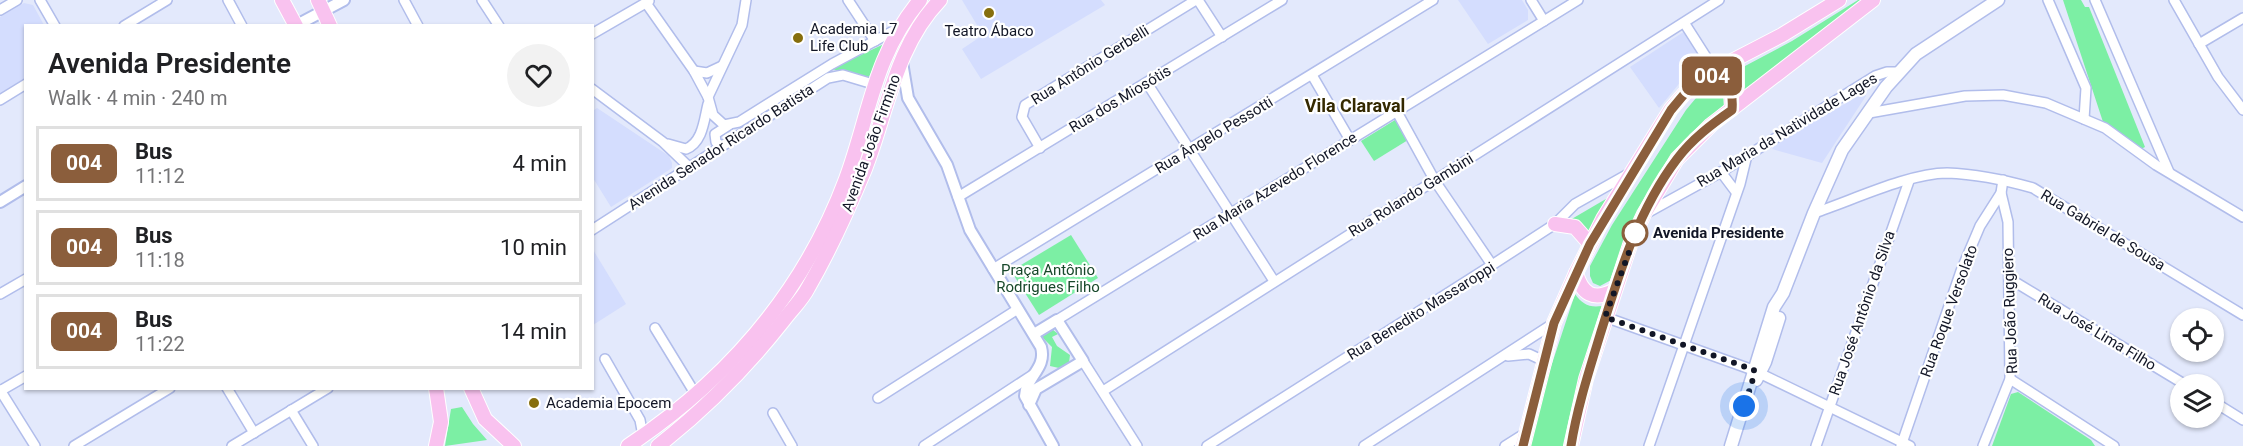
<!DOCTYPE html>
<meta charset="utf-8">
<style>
:root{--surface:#fff;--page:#f2f2f2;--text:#202124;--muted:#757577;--line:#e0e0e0}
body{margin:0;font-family:Roboto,sans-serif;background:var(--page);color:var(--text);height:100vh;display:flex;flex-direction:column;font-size:22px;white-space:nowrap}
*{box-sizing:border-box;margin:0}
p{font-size:20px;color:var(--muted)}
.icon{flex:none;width:33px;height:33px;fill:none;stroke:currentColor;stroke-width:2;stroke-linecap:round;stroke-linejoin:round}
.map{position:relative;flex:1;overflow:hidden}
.drawer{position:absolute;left:24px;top:24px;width:570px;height:366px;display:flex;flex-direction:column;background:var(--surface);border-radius:0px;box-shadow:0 2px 4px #0004}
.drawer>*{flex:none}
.badge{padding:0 12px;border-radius:9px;font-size:21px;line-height:39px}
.buttons{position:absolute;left:2170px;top:308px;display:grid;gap:12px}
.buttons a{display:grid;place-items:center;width:54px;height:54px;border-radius:50%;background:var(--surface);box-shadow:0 2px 4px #0004;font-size:30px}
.you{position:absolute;width:30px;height:30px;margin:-15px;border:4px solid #fff;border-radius:50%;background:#1a73e8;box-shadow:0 0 0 9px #1a73e833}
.map>.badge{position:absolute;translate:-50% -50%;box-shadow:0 0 0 3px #fff}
.round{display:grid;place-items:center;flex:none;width:63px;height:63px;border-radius:32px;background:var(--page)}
.overview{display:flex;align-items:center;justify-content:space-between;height:102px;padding:0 24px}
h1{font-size:28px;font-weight:600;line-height:45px}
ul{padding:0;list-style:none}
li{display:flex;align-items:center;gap:18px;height:75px;margin:0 12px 9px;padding:0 12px;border:3px solid var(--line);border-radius:0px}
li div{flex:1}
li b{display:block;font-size:22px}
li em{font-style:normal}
li .badge{min-width:66px;font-weight:700;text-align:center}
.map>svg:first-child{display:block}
</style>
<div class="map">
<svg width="2243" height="446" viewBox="0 0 2243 446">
<rect width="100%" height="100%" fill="#e3e9fc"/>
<!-- built -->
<g fill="#d4ddfe">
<path d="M962 0H1101L1105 5 981 79 962 49 983 35Z"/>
<path d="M1458 0H1522L1528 10V20L1488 44Z"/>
<path d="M24 3 33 5 44 25 26 26 25 78 0 93V17Z"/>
<path d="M1685 31 1707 65 1683 79 1659 108 1630 67Z"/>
<path d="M1864 93 1866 96 1822 163 1772 149 1779 141Z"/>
<path d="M597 108 669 156 672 163V168L611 207 593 178V111Z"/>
<path d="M592 248 626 304 593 325H592Z"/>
</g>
<!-- green -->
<g fill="#7cefa4">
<path d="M1858 0H1869L1742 95 1730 74 1792 41Z"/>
<path d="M2063 0H2081L2085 7H2089L2145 147 2141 149 2104 125Z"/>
<path d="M884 44 869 77 831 69Z"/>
<path d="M1717 85C1725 90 1728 95 1725 104L1690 134 1663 171 1613 279 1600 286 1593 283 1590 276V266L1612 225 1686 110 1701 92Z"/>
<path d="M1395 120 1408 140 1374 161 1361 141Z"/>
<path d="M1611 196 1587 233 1570 220Z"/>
<path d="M1071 235 1098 278 1039 315 1011 271Z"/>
<path d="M1575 294C1582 304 1589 308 1602 306L1581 375 1566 446H1530L1540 400Z"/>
<path d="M1052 329 1058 334 1052 337 1057 346 1070 355 1069 363 1059 368 1050 366 1052 347 1041 336Z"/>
<path d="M2018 392 2091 440 2095 446H1992L2011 394Z"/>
<path d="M462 407 473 424 487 440 445 446 451 409Z"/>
</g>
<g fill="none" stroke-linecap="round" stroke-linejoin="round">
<!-- minor casing -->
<g stroke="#b1bdeb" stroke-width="12">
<g id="minor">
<path d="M40 0 55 26"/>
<path d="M228 0 242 26"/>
<path d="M404 0 418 26"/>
<path d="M482 0 499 26"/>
<path d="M746 0 742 25 708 97 713 115 724 125 739 122 832 64 897 29"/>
<path d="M848 0 875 41"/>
<path d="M1198 0 1222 37"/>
<path d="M1531 0 1544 21"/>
<path d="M2048 0 2086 88 2084 119"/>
<path d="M2095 0 2169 172"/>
<path d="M2174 0 2218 77 2243 110"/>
<path d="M646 3 694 71 708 97"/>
<path d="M0 10 17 0"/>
<path d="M1685 24 1715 71"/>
<path d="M124 26 167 0"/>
<path d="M592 34 649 1"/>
<path d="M2199 44 2243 18"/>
<path d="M694 71 707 73 722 66"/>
<path d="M1312 75 1350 140"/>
<path d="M1147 83 1274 281"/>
<path d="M592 89 663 142 689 167"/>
<path d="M0 100 26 84"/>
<path d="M1397 112 1435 181 1492 265"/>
<path d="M1869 113 1965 96 2003 95 2046 103 2105 128 2156 165 2243 217"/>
<path d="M668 144 686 149C703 142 704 120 708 104"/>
<path d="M721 146 716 142 715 134 729 125"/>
<path d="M1040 148 1022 117 1025 105 1196 0"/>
<path d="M1721 172 1736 192"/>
<path d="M958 197 1282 0"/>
<path d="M1814 213C1851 201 1909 173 1947 173 1976 174 2005 180 2033 188L2243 315"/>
<path d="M1645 214 1721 172 1875 76 1887 72H1898"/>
<path d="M592 230 828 78 843 75 873 84"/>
<path d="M993 269 1433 0"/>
<path d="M2010 279 2184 384"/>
<path d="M0 294 26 279"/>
<path d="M1605 317 1753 370 1910 446"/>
<path d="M1057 320 1578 0"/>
<path d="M655 328 696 395"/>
<path d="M1508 356 1529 354 1544 361"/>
<path d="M605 359 640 420 643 436"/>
<path d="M1083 361 1137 446"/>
<path d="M2010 379 2114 446"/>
<path d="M227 388 254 433"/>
<path d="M0 390 35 446"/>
<path d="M0 391 26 376"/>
<path d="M1103 391 1719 0"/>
<path d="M878 398 1018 309"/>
<path d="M2214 402 2243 420"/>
<path d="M291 410 313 446"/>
<path d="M773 413 792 446"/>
<path d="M74 446 170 388"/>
<path d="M232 446 328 388"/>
<path d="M924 446 1034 374"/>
<path d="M1207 446 1492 265 1555 224 1575 204 1630 173"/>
<path d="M1364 446 1554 323"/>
<path d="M1505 446 1524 434"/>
<path d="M1649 446 1740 184 1747 155"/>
<path d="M1816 446 1909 181"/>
<path d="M1901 446 1961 271 1980 226 2001 193 2003 180"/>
<path d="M1983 446 2010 379 2008 222 2001 193"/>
</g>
</g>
<!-- tertiary casing -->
<g stroke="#b1bdeb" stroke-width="14">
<g id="tertiary">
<path d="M295 26 344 0"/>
<path d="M902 62 908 98 947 165 970 230 1041 347C1047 369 1026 376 1025 396L1053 446"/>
<path d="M0 202 26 186"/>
<path d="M1029 405 1036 389 1083 361 1057 320 1034 334"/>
</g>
</g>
<!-- secondary casing -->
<g stroke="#b1bdeb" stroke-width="15">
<g id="secondary">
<path d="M1756 380 1765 362 1779 318"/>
<path d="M1731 446 1774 307 1783 293 1814 213 1842 150 1886 87 1916 54 1998 0"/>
</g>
</g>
<!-- primary casing -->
<g stroke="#fff" stroke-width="16">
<g id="primary">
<path d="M282 0 296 26"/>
<path d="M318 0 330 26"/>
<path d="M1705 76 1726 81 1731 90 1732 109"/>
<path d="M1555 224 1575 227 1590 244"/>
<path d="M1576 273C1582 294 1593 301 1613 291"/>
<path d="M436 388 441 422 436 446"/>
<path d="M471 388 485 419 514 446"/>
<path d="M628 446C727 380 804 292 846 179 870 114 873 57 920 0"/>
<path d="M658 446C705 409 746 368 783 321 791 310 802 300 808 288 830 250 848 210 865 169 888 110 895 47 940 0"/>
<path d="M1523 446 1554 323 1576 273 1603 219 1671 109 1691 86 1703 76 1782 35 1839 0"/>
<path d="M1571 446 1586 379 1631 242 1644 214 1677 159 1711 125 1873 0"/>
</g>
</g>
<!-- minor -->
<use href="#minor" stroke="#fff" stroke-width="9"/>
<!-- tertiary -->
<use href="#tertiary" stroke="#fff" stroke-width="10"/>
<!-- secondary -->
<use href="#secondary" stroke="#fff" stroke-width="12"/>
<!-- primary -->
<use href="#primary" stroke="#f9c2ef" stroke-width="14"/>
</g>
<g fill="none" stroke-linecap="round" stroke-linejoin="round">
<!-- line casing -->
<g stroke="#fff" stroke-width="14">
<path id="line" d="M1523 446 1554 323 1590 244 1671 110 1691 86 1703 76C1726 77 1734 87 1732 110 1712 124 1692 139 1677 159 1638 210 1619 274 1600 335 1589 371 1577 408 1571 446"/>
</g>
<!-- line -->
<use href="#line" stroke="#8b5e3c" stroke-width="9"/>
<!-- walk -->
<path stroke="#121626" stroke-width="6" stroke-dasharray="0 10.8" d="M1635 233 1638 228 1605 317 1754 370 1752 383 1744 406"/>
</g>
<!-- markers -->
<g fill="#866e0d" stroke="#fff" stroke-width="2">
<circle cx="989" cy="13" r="6"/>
<circle cx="798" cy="38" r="6"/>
<circle cx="534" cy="403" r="6"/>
</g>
<circle fill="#fff" stroke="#8b5e3c" stroke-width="3" cx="1635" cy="233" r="12"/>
<g text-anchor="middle" stroke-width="4.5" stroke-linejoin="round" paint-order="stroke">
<!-- poi labels -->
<g font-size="15" fill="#121626" stroke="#fff" text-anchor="start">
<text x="810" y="34">Academia L7<tspan x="810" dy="17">Life Club</tspan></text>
<text x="989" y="36" text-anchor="middle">Teatro Ábaco</text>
<text x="546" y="408">Academia Epocem</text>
</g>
<!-- street labels -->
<g font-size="15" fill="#121626" stroke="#fff">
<text transform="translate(1090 65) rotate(-32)" y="5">Rua Antônio Gerbelli</text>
<text transform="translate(1120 99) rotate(-31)" y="5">Rua dos Miosótis</text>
<text transform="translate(1787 130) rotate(-31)" y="5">Rua Maria da Natividade Lages</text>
<text transform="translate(1214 135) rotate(-31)" y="5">Rua Ângelo Pessotti</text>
<text transform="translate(871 143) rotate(-70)" y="5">Avenida João Firmino</text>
<text transform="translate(721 147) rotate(-33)" y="5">Avenida Senador Ricardo Batista</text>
<text transform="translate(1275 186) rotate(-32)" y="5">Rua Maria Azevedo Florence</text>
<text transform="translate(1411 195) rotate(-32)" y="5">Rua Rolando Gambini</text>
<text transform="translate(2103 230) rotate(31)" y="5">Rua Gabriel de Sousa</text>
<text transform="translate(1421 311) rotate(-32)" y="5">Rua Benedito Massaroppi</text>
<text transform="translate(1949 311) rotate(-70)" y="5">Rua Roque Versolato</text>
<text transform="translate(2010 311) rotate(-92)" y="5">Rua João Ruggiero</text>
<text transform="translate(1862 313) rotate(-71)" y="5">Rua José Antônio da Silva</text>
<text transform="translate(2097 332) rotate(31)" y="5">Rua José Lima Filho</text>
</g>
<!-- stop labels -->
<g font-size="15" font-weight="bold" fill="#121626" stroke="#fff" text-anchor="start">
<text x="1653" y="238">Avenida Presidente</text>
</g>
<!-- park labels -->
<g font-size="15" fill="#17482a" stroke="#fff">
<text x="1048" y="275">Praça Antônio<tspan x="1048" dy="17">Rodrigues Filho</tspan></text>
</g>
<!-- quarter labels -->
<g font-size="18" font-weight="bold" fill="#342900" stroke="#fff">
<text x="1355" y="112">Vila Claraval</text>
</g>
</g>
</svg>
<div class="buttons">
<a><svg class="icon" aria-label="locate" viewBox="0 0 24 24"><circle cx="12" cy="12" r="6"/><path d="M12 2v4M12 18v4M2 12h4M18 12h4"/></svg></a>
<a><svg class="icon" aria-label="layers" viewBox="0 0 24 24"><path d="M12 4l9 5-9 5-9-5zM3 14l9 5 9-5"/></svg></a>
</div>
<div class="you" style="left:1744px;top:406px"></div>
<b class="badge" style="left:1712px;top:76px;background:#8b5e3c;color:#fff">004</b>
<section class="drawer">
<div class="overview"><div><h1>Avenida Presidente</h1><p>Walk · 4 min · 240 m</p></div><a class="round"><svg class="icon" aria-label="heart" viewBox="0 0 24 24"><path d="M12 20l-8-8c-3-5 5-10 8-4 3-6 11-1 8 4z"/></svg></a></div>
<ul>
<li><span class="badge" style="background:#8b5e3c;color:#fff">004</span><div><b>Bus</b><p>11:12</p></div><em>4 min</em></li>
<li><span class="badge" style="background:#8b5e3c;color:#fff">004</span><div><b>Bus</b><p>11:18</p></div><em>10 min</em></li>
<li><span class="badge" style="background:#8b5e3c;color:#fff">004</span><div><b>Bus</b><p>11:22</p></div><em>14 min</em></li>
</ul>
</section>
</div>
